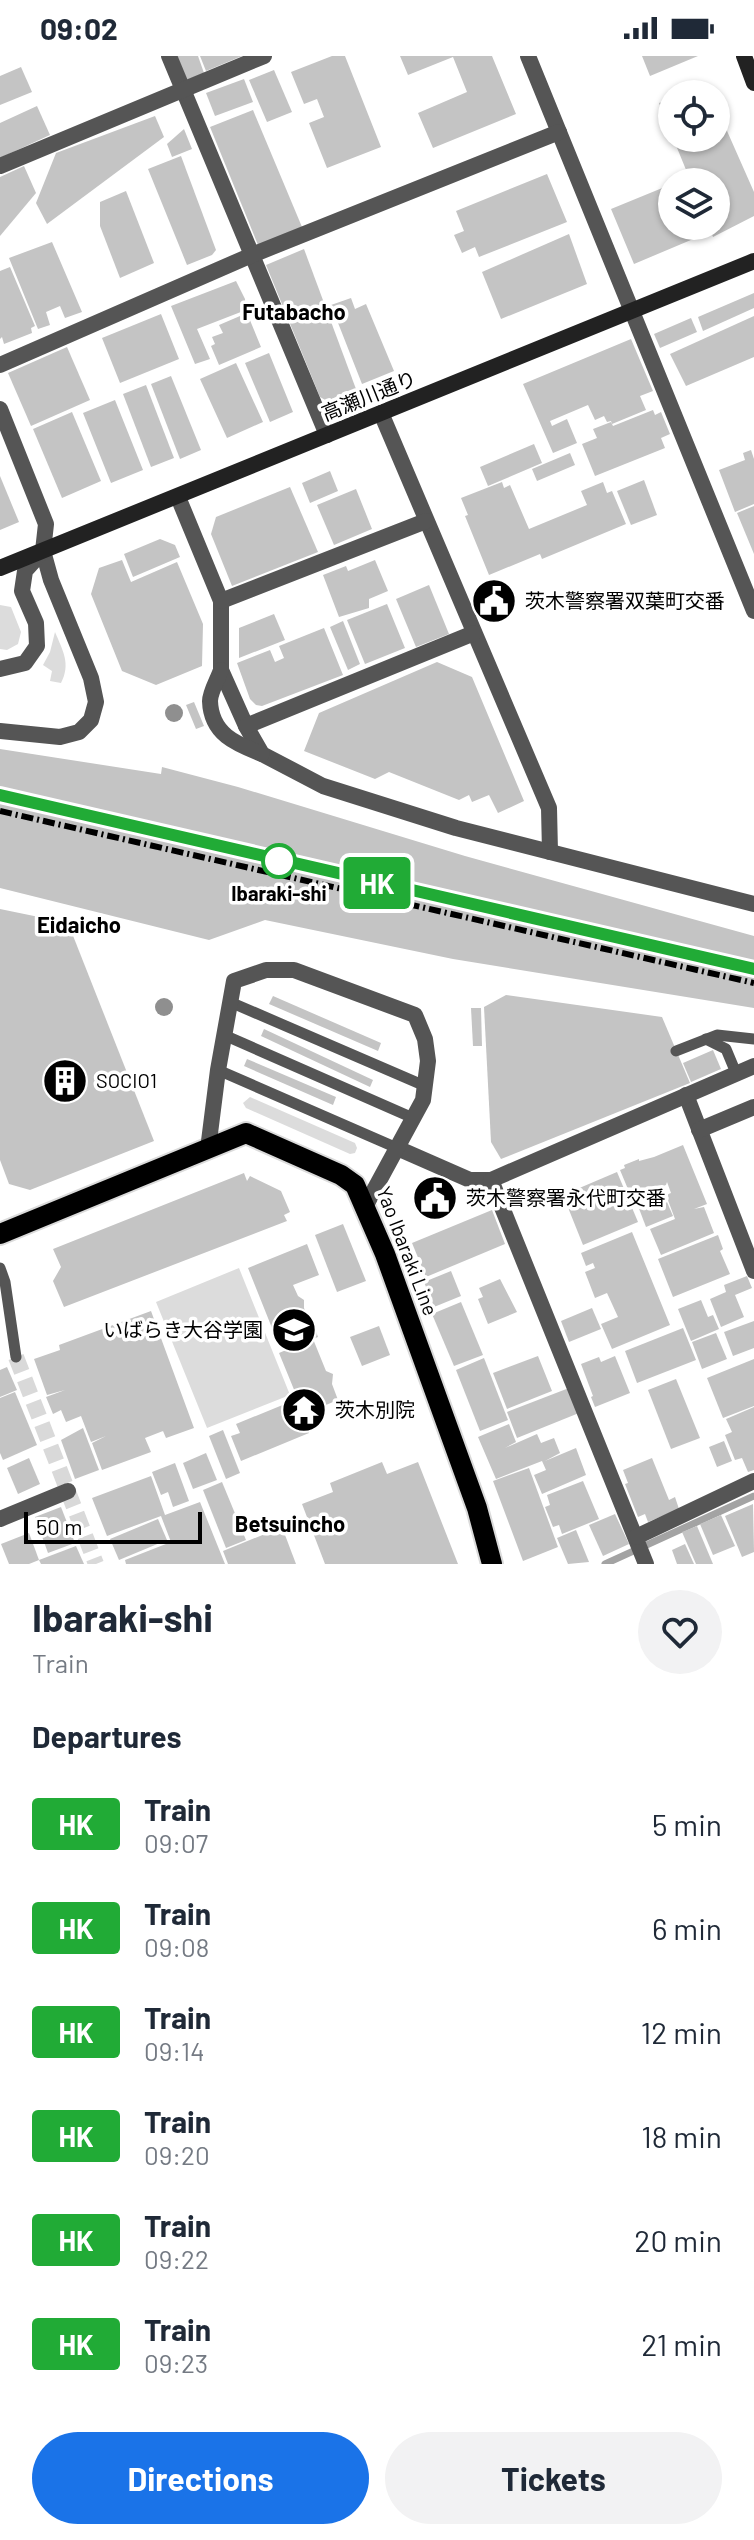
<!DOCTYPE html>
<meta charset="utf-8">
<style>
:root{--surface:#fff;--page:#f2f2f3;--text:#1f2937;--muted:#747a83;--accent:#1a73e8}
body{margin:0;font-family:Barlow,"Noto Sans JP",sans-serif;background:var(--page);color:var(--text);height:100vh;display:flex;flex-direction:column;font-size:30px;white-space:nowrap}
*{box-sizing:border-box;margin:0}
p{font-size:26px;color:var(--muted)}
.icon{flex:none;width:44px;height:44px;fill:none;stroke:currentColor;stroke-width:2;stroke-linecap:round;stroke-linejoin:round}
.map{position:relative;height:1508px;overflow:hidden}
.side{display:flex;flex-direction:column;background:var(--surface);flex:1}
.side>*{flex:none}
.badge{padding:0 16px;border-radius:6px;font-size:28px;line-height:52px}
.fabs{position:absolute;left:658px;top:24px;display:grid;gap:16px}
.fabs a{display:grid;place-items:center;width:72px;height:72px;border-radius:50%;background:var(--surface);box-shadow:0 2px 6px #0004;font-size:40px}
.scale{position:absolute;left:24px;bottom:20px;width:178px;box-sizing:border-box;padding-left:8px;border:4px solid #000;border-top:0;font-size:22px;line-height:28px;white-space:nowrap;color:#000;-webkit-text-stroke:6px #fff;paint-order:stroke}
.map>.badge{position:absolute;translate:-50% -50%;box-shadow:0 0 0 4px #fff}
h2{padding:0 32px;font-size:30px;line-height:72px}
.round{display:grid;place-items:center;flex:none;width:84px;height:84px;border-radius:42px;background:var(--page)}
.overview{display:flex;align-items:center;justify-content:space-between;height:136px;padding:0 32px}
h1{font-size:38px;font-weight:700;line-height:60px}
.button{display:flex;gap:16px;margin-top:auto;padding:16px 32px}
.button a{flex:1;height:92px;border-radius:48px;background:var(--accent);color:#fff;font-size:32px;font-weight:700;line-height:92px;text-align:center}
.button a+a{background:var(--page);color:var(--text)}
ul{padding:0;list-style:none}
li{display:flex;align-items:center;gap:24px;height:104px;padding:0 32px}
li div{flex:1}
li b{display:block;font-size:30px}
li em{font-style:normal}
li .badge{min-width:88px;font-weight:700;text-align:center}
.status{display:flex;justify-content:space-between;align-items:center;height:56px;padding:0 40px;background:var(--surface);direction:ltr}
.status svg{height:22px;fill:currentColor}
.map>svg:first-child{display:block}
</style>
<div class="status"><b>09:02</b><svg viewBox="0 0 49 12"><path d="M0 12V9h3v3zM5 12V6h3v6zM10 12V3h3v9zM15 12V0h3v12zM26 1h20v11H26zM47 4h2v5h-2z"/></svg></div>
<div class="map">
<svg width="754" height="1508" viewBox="0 0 754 1508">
<rect width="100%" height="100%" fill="#fff"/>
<!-- green -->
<g fill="#dcdcdc">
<path d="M0 549 11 551 21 576 18 588 7 594 0 593Z"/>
<path d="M55 576C63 595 71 608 61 627L50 625 52 615 43 609 50 596Z"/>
<path d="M250 1041 355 1087 357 1092 355 1097 350 1098 246 1052 243 1047Z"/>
<path d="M239 1212 290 1339 207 1372 156 1246Z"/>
</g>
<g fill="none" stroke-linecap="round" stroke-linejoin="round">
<!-- stream -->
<path stroke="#a3a3a3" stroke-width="7" d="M605 1508 754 1440"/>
</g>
<!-- building -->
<g fill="#c4c4c4">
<path d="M177 0H198L204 17 187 24Z"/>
<path d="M200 0H242L206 15Z"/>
<path d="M332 0H345L381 91 327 112 309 67 324 61 317 43 304 48 291 16Z"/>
<path d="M400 0H492L516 58 433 92 418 57 467 36 453 1 408 19Z"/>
<path d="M642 0H698L650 20Z"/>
<path d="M21 11 32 36 0 49V20Z"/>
<path d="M274 14 292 56 267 66 249 24Z"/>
<path d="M244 23 253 46 215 60 206 37Z"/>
<path d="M672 42V80L659 47Z"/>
<path d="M37 50 50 79 0 102V67Z"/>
<path d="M716 50 754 136V160L713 181 709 170H716V126H691L673 82H716Z"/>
<path d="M253 54 302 171 258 189 210 71Z"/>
<path d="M155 60 164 81 47 168 36 147 56 97Z"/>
<path d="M184 73 192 93 172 101 167 88Z"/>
<path d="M181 100 216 194 212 199 187 209 148 113Z"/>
<path d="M24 110 36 137 0 180V121Z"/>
<path d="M547 118 567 166 479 201 475 191 462 197 454 179 464 175 456 155Z"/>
<path d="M672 128V170H694L698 181 634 208 611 153Z"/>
<path d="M126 135 154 207 120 222 100 170V146Z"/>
<path d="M569 178 587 228 501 263 482 216Z"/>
<path d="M52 186 82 256 65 262 60 250 46 256 50 269 38 273 9 202Z"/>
<path d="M304 193 356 333 327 345 320 341 266 209Z"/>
<path d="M10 211 35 270 31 272 32 277 4 288 2 281 0 283V215Z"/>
<path d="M236 225 245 243 246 254 197 273 210 303 195 308 171 250Z"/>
<path d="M754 237V252L703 275 698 261Z"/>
<path d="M351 242 355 253 366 248 394 315 362 328 331 249Z"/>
<path d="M247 257 261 291 219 309 211 290 215 288 212 281 223 277 219 269Z"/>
<path d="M161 258 179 303 120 327 102 282Z"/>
<path d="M754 260V301L686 330 670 298Z"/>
<path d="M691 262 697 276 660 292 654 278Z"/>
<path d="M631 283 653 335 640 340 646 354 612 368 611 365 607 366 604 360 595 364 588 349 550 365 552 370 567 363 577 387 553 397 523 328Z"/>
<path d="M67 291 90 344 31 370 8 317Z"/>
<path d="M269 297 293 356 270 366 245 307Z"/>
<path d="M236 307 263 366 227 382 200 323Z"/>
<path d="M171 320 201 394 180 403 151 328Z"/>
<path d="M146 329 174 402 151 411 123 338Z"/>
<path d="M115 344 143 414 111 427 83 357Z"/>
<path d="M653 354 655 359 661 356 670 378 661 382 665 392 595 420 582 388 597 382 593 373 611 366 613 370Z"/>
<path d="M72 356 101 425 62 442 33 373Z"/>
<path d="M534 388 542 407 488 430 480 411Z"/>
<path d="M751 394 754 403V448L735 456 719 414 745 404 743 397Z"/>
<path d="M570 397 575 409 537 425 532 413Z"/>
<path d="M330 415 338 435 310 447 302 427Z"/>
<path d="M0 420 19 466 0 474Z"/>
<path d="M644 424 657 459 631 469 617 435Z"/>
<path d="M502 426 504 432 510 429 529 473 587 449 581 435 603 426 607 437 612 435 626 468 542 503 540 498 489 519 465 460 468 459 461 442Z"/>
<path d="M290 431 318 496 232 530 211 478 216 461Z"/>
<path d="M356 433 372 473 334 489 317 449Z"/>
<path d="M754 450V498L737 457Z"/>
<path d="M160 483 175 489 180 501 133 521 124 498Z"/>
<path d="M122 504 131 526 177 506 203 568 202 610 156 629 122 615 91 538 99 512Z"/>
<path d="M375 504 388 535 369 543V552L339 561 323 519 346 510 348 515Z"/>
<path d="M429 529 449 578 416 591 396 543Z"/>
<path d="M501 529 509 552 498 555 486 551 477 540Z"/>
<path d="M387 548 405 592 365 608 347 564Z"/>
<path d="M274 558 285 584 239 602V572Z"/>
<path d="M343 565 360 608 348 614 330 571Z"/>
<path d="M324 572 343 619 262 650 256 649 250 643 237 607 270 594 275 606 284 602 279 590Z"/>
<path d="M437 606 472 621 524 745 498 757 489 739 472 746 469 739 459 744 389 716 375 723 304 695 319 657Z"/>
<path d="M194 646 204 670 196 673 186 649Z"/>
<path d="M0 693 161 718 162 711 238 731 465 800 754 880V952L453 903 265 864 209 884 0 832Z"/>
<path d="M0 853 68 867 154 1085 30 1134 9 1128 0 1104Z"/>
<path d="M506 939 662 961 690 1027 501 1103 491 1086 484 951Z"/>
<path d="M273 940 381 987 378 995 269 948Z"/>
<path d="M471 952H481L482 990H473Z"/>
<path d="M264 973 373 1024 370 1031 261 980Z"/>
<path d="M713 994 721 1013 691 1026 683 1007Z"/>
<path d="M247 1003 336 1041 333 1049 244 1010Z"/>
<path d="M683 1089 707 1148 694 1153 704 1151 714 1177 661 1199 650 1173 675 1163 666 1139 671 1137 667 1126 666 1129 651 1134 652 1138 636 1145 633 1137 630 1138 620 1114 625 1112 624 1109 639 1103V1105L654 1101Z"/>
<path d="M617 1116 638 1166 583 1189 563 1139Z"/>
<path d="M244 1117 247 1125 250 1120 281 1135 290 1156 284 1159 287 1165 64 1251 53 1225 61 1211 53 1193Z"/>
<path d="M437 1130 450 1137 455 1147 434 1155 433 1152 425 1155 415 1148 420 1137Z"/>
<path d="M664 1139 673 1160 646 1171 638 1150Z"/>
<path d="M492 1154 505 1188 426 1221 412 1187Z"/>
<path d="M343 1168 366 1225 337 1236 315 1179Z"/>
<path d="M632 1176 670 1269 612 1293 601 1268 618 1261 607 1237 595 1242 585 1216 595 1212 593 1207 586 1210 581 1197Z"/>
<path d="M718 1179 723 1193 720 1195 730 1218 673 1241 658 1203Z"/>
<path d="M307 1188 319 1219 293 1229 298 1240 304 1244V1252L310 1268 313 1267 318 1281 313 1283 326 1315 333 1318 332 1328 338 1344 304 1358 279 1297 286 1294 280 1280 276 1282 248 1212Z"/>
<path d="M451 1215 461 1240 434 1251 424 1226Z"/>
<path d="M747 1220 752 1232 735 1239 744 1261 721 1271 710 1243 726 1236 724 1229Z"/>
<path d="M500 1223 517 1256 488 1268 478 1243 483 1241 479 1232Z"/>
<path d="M701 1244 708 1261 713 1259 719 1273 691 1285 678 1253Z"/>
<path d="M461 1246 483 1299 454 1310 432 1258Z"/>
<path d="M592 1252 601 1273 569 1286 561 1265Z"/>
<path d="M151 1255 194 1372 166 1382 157 1361 163 1375 145 1382 151 1396 102 1414 92 1387 106 1380 91 1386 81 1360 66 1366 61 1354 53 1358 46 1341 65 1334 47 1339 34 1303 60 1294 59 1289Z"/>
<path d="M754 1265V1292L733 1300 724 1276Z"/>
<path d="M379 1270 390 1299 362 1310 350 1281Z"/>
<path d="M683 1272 696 1304 637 1327 625 1295Z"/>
<path d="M716 1277 727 1303 702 1313 692 1286Z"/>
<path d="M538 1300 552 1335 507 1353 493 1317Z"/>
<path d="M615 1300 630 1337 595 1351 591 1341 593 1340 581 1308 599 1301 601 1306Z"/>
<path d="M484 1302 508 1364 480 1375 456 1314Z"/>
<path d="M754 1303V1350L723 1362 707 1322Z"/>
<path d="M7 1311 17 1334 0 1341V1314Z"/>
<path d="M676 1323 700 1382 671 1393 648 1334Z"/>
<path d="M569 1332 579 1357 517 1382 507 1356Z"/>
<path d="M15 1336 37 1389 3 1404 0 1397V1342Z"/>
<path d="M285 1348 288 1356 298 1352 309 1377 241 1405 231 1380 240 1377 236 1368Z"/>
<path d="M754 1351V1414L748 1416 742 1402 735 1404 725 1379 732 1376 726 1363Z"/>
<path d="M509 1368 516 1386 505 1392 537 1378 541 1387 554 1382 560 1397 545 1405 576 1392 586 1419 542 1438 534 1419 546 1414 542 1405 496 1423 478 1381Z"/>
<path d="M83 1372 99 1414 75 1423 61 1384Z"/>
<path d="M223 1374 240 1417 226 1423 209 1380Z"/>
<path d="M724 1385 732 1405 717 1411 709 1391Z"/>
<path d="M206 1397 217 1424 193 1433 183 1407Z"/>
<path d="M29 1402 40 1428 18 1438 7 1412Z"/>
<path d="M652 1402 669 1444 675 1441 679 1453 648 1466 645 1458 638 1461 625 1428 628 1427 623 1414Z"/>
<path d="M382 1406 387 1418 418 1406 458 1508H325L302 1448 333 1436 330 1427Z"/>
<path d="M175 1407 189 1445 173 1451 168 1436 161 1439 152 1416Z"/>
<path d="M529 1412 558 1491 523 1505 493 1425Z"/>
<path d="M151 1420 165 1459 200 1446 225 1508H126L125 1504 171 1486 161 1460 107 1480 92 1442Z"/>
<path d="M583 1425 599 1463 562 1478 559 1469 553 1471 545 1451 550 1449 547 1439Z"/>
<path d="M222 1426 246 1484 226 1492 203 1434Z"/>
<path d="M753 1448 754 1496 742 1501 725 1460Z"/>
<path d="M61 1451 75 1487 48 1497 35 1461Z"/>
<path d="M615 1458 629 1488 603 1500 589 1469Z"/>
<path d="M721 1459 735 1490 713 1499 700 1468Z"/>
<path d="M158 1463 167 1484 119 1504 110 1483Z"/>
<path d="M697 1470 713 1508H696L682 1476Z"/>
<path d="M282 1471 296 1508H228L223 1495Z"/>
<path d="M576 1474 589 1506 568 1508 557 1482Z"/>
<path d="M29 1477 39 1504 29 1508H9L1 1488Z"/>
<path d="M685 1488 694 1508H677L672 1494Z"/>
<path d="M76 1490 84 1508H41L39 1504Z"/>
</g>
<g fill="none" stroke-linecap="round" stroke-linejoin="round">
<!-- street-tunnel -->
<path stroke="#d9d9d9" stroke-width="16" stroke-dasharray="16 8" stroke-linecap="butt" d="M16 1301 96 1508"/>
<!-- primary casing -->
<g stroke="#dbdbdb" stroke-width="24">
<path id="primary" d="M0 1178 246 1077 341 1119 355 1129 385 1198 477 1452 492 1508"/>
</g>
<!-- lane -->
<g stroke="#555" stroke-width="11">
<path d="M230 946 425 1030"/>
<path d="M224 979 413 1062"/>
<path d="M706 983 726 993 736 1017"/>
<path d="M676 995 717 979 754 983"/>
<path d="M218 1014 397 1092"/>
<path d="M0 1212 5 1226 16 1301"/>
</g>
<!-- street -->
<g stroke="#555" stroke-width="16">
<path d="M169 0 327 379"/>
<path d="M528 0 754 555"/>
<path d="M0 110 264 0"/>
<path d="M0 309 252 199 559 76"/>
<path d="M0 353 46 468 43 495 51 524 91 622 96 646 91 664 79 676 60 681 0 675"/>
<path d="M381 357 549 752 550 796"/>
<path d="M178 441 221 545V614L246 670 262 698 323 730 456 772 754 848"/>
<path d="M221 545 426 465"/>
<path d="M0 613 25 607 37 590 36 567 22 535 25 515 43 495"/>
<path d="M221 614C218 623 210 636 210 645 211 678 236 688 262 698"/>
<path d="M246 670 474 577"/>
<path d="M686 1039 754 1215"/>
<path d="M699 1074 754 1051"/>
<path d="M397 1092 470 1124H491L754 1010"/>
<path d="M208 1093 218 1014 234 925 266 914H294L415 959 425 983 428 1005 423 1044 366 1149"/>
<path d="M491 1124 646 1508"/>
<path d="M0 1463 68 1435"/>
<path d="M636 1481 754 1425"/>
</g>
<!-- secondary -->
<g stroke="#222" stroke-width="16">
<path d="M744 0 754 27"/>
<path d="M0 512 754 205"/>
</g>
<!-- primary -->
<use href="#primary" stroke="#000" stroke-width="20"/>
<!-- rail -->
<g stroke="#000" stroke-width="6" stroke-dasharray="12 4 2 4" stroke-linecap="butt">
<path d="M0 739 754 913"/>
<path d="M0 755 754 927"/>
</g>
</g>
<!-- trees -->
<g fill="#8f8f8f">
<circle cx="174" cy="657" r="9"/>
<circle cx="164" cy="951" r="9"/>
</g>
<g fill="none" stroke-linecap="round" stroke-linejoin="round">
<!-- line casing -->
<g stroke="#fff" stroke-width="18">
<path id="line" d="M0 739 754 913"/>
</g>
<!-- line -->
<use href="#line" stroke="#21ab36" stroke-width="12"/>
</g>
<!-- icons -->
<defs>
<g id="civic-disc" transform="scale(2.3)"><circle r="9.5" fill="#000" stroke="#fff"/><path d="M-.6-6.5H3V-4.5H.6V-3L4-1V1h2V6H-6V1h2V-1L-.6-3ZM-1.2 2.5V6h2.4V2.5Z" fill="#fff"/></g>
<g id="building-disc" transform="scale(2.3)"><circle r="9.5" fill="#000" stroke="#fff"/><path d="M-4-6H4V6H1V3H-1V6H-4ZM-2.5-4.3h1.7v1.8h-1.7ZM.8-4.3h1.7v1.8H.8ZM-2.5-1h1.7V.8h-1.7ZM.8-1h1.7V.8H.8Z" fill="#fff"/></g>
<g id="school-disc" transform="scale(2.3)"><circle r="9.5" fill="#000" stroke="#fff"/><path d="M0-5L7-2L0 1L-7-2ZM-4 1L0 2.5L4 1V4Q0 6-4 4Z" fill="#fff"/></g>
<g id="temple-disc" transform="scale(2.3)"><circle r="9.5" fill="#000" stroke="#fff"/><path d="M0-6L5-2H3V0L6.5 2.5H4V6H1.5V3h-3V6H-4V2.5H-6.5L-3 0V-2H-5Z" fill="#fff"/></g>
</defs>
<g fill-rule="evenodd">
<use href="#civic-disc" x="494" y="545"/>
<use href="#building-disc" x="65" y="1025"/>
<use href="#civic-disc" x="435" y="1142"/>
<use href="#school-disc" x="294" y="1274"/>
<use href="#temple-disc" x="304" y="1354"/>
</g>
<!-- markers -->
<circle fill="#fff" stroke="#21ab36" stroke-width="4" cx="279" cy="805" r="16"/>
<g text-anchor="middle" stroke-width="7" stroke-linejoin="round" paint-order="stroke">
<!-- street labels -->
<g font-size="20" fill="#000" stroke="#fff">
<text transform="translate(369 340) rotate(-22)" y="7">高瀬川通り</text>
<text transform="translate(407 1195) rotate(69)" y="7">Yao Ibaraki Line</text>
</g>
<!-- poi labels -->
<g font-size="20" fill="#000" stroke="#fff" text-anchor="start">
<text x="525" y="552">茨木警察署双葉町交番</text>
<text x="96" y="1032">SOCIO1</text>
<text x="466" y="1149">茨木警察署永代町交番</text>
<text x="263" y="1281" text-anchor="end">いばらき大谷学園</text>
<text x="335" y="1361">茨木別院</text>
</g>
<!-- stop labels -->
<g font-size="20" font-weight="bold" fill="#000" stroke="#fff">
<text x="279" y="845">Ibaraki-shi</text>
</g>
<!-- neighbourhood labels -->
<g font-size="22" font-weight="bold" fill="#000" stroke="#fff">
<text x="294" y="264">Futabacho</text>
<text x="79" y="877">Eidaicho</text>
<text x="290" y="1476">Betsuincho</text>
</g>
</g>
</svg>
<div class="fabs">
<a><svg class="icon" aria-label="locate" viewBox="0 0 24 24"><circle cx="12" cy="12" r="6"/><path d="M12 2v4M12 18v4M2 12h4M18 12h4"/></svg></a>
<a><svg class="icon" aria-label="layers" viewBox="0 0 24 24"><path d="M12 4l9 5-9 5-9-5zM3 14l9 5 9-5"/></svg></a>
</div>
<div class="scale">50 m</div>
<b class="badge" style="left:377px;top:827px;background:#21ab36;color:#fff">HK</b>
</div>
<section class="side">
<div class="overview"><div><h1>Ibaraki-shi</h1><p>Train</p></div><a class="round"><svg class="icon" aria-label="heart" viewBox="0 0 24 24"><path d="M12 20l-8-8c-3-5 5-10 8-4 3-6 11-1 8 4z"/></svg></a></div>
<h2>Departures</h2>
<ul>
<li><span class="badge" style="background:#21ab36;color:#fff">HK</span><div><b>Train</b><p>09:07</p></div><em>5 min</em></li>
<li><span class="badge" style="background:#21ab36;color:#fff">HK</span><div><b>Train</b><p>09:08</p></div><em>6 min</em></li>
<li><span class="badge" style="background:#21ab36;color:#fff">HK</span><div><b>Train</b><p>09:14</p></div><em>12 min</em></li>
<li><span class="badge" style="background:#21ab36;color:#fff">HK</span><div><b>Train</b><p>09:20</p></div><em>18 min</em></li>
<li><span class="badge" style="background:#21ab36;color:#fff">HK</span><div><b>Train</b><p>09:22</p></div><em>20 min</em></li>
<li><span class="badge" style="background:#21ab36;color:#fff">HK</span><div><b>Train</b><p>09:23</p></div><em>21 min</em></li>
</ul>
<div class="button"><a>Directions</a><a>Tickets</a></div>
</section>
